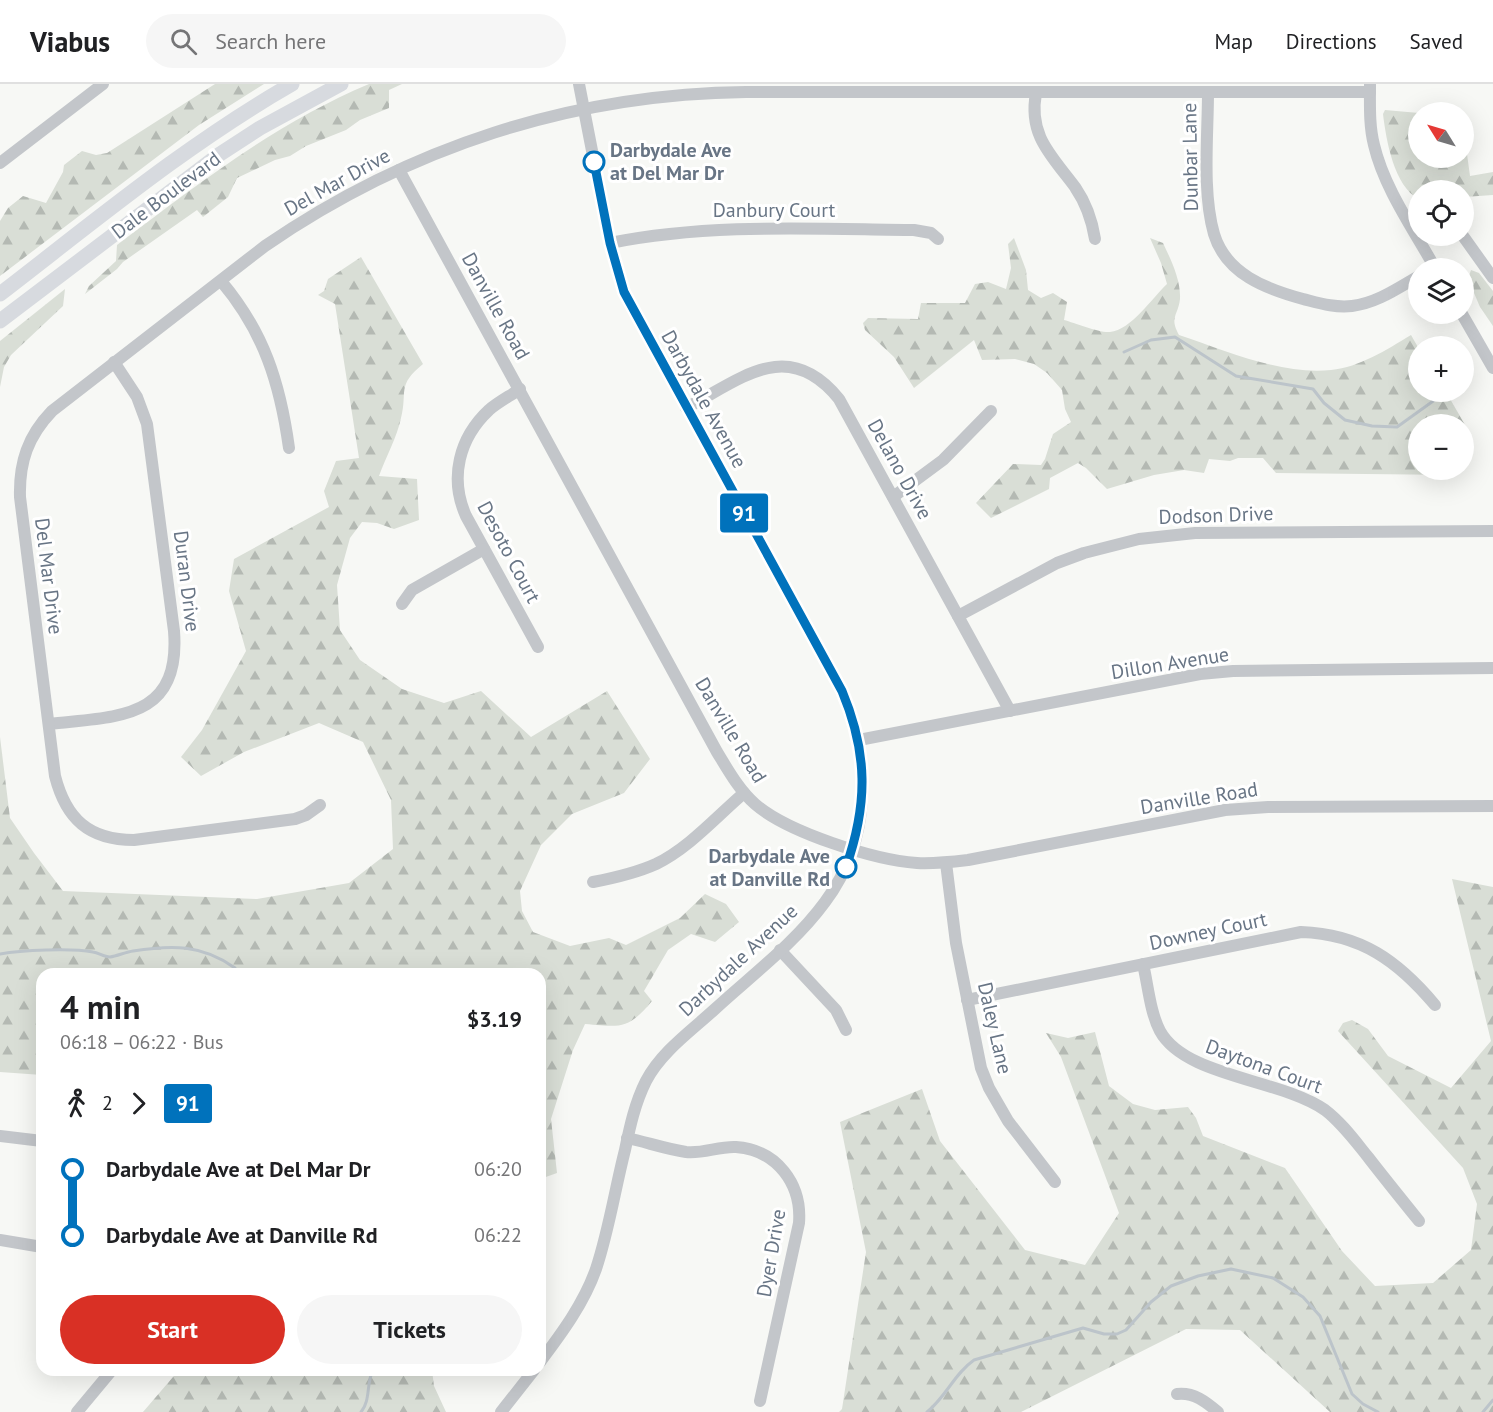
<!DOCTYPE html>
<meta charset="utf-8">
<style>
:root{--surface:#fff;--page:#f6f6f6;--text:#202124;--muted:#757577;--line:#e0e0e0;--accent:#d93025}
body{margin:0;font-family:"PT Sans",sans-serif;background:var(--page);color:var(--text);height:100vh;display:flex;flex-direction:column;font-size:22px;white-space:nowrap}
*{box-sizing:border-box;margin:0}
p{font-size:20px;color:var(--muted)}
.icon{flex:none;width:33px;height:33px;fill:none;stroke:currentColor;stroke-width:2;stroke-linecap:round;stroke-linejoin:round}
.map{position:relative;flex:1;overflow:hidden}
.details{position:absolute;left:36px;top:884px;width:510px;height:408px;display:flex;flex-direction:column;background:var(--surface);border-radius:18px;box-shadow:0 6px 24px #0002}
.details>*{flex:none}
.badge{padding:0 12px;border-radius:4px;font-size:21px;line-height:39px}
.needle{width:39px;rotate:307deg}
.buttons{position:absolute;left:1408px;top:18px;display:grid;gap:12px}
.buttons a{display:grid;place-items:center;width:66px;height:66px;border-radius:50%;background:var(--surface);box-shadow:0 6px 24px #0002;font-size:30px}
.map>.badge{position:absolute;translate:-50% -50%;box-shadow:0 0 0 3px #fff}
.legs{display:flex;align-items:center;gap:9px;height:66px;padding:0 24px;font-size:20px}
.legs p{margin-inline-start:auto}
.headline{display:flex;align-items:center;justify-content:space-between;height:102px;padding:0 24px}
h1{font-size:33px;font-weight:800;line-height:45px}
.action{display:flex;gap:12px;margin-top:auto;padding:12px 24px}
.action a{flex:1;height:69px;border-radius:36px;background:var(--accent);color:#fff;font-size:24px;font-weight:800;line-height:69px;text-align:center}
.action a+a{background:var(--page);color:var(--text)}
ul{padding:0 24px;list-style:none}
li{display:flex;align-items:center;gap:21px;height:66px;font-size:22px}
li i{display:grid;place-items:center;width:9px;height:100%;margin:0 8px;background:currentColor}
li i::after{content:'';width:15px;height:15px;margin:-8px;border:4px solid;border-radius:50%;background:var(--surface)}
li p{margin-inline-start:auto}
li:first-child i{background:linear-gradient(#0000 50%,currentColor 0)}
li:last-child i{background:linear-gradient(currentColor 50%,#0000 0)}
header{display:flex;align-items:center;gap:36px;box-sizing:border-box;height:84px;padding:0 30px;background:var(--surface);border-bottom:2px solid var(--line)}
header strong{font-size:28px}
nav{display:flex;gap:33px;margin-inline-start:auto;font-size:21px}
.search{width:420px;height:54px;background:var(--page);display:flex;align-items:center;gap:15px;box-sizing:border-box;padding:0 21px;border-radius:33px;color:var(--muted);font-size:22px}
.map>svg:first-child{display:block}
</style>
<header>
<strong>Viabus</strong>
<div class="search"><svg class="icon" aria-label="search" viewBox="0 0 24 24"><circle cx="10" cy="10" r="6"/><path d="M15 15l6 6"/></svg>Search here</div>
<nav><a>Map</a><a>Directions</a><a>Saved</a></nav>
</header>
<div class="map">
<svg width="1493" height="1328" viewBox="0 0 1493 1328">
<defs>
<pattern id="forest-firs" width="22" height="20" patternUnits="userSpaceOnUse" patternTransform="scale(1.5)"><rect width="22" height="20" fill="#d9ded6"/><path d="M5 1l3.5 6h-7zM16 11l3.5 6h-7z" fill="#b4b9b3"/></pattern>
</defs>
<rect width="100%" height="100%" fill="#f7f8f5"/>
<!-- forest -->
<g fill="url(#forest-firs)">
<path d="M215 0H264L199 41 0 192V137L8 124 23 112 46 119 63 88 64 81 82 67 96 71 107 69Z"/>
<path d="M369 0H402L389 6V24L360 36 346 46 306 62 290 72 275 76 237 94 228 113 203 133 197 126 123 178 117 185 85 210 89 202 116 177 117 161C197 101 276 39 369 0Z"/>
<path d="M1385 26 1419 29V74H1464V48L1470 92 1493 88V111L1464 113V106H1419V115C1394 103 1386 55 1383 30Z"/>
<path d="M1014 154 1026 186 1028 206 1041 214 1053 209 1067 218 1064 236C1075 239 1099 249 1110 248 1131 246 1152 214 1167 200L1161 179 1150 154 1163 159C1171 176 1181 196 1180 215 1178 232 1169 233 1179 251 1227 267 1280 291 1331 286 1360 283 1386 266 1411 251L1419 265V308H1446L1471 351 1464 355V340H1419V386H1456L1455 391 1276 389 1263 374H1238L1230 377 1209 375 1204 389 1184 386 1154 391 1107 405 1086 384 1078 379 1050 394 1049 405 991 434 976 419 1013 380 1041 381 1045 375 1053 350 1071 338 1065 325 1062 306 1047 289 1034 280 1015 275 982 276 974 256 914 304 894 273 865 246 863 239 868 234 918 235 921 219H965L975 200 988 198 1006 205 1011 184 1008 160Z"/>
<path d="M361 173 423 280C396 302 408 307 401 334 397 353 386 373 379 392L417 395 419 436 394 445 377 439 362 438 350 454 337 501 340 546 360 576 402 605 444 619 481 607 531 653 607 607 650 675 624 709 572 730 541 761 520 807 522 827 533 848 570 862 609 854 626 861 680 834 705 810 726 820 739 838 715 858 691 850 668 866 644 907 652 917C628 946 621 943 585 940L573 966 551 1035 557 1089 543 1094 540 1099V890H42V991L0 988V653L10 734 34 769 63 807 257 815 349 799 393 765 391 716 363 658 319 639 244 668 201 692 181 673 202 646 246 567 229 507 234 475 329 423 324 407 336 377 359 374 335 220 318 211 324 207 328 195Z"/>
<path d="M1471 186 1479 189 1493 207V242L1480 223 1468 195Z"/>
<path d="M65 205 63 222 11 271 4 283 0 303V257Z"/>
<path d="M1452 795 1493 803V1328H1330L1240 1246 1186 1245 1021 1328H839L842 1325 866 1168 840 1038 922 1005 940 1057 1025 1166 1085 1181 1119 1129 1061 973 1046 949 1068 954 1095 948 1109 1002 1133 1020 1155 1026 1188 1023 1196 1034 1203 1052 1285 1084 1342 1167 1375 1202 1433 1199 1471 1166 1477 1120 1463 1084 1338 947 1343 939 1352 936 1368 945 1388 972 1451 1004 1491 957Z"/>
<path d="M179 1286H432L434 1302 446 1328H143Z"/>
</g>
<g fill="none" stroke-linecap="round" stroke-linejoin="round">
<!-- stream -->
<g stroke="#bcc4ca" stroke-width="3">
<path d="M1124 268 1151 256 1175 253 1236 292 1313 305 1324 319 1345 336 1372 342 1397 343 1436 315"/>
<path d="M0 870C21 866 72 864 93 868 99 869 104 873 110 873 117 872 126 868 133 867 171 861 202 860 235 884L234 890"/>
<path d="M361 1328C371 1316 366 1299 373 1286"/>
<path d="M927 1328C946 1313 954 1290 974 1276L1083 1244 1104 1250H1117L1126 1246 1151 1218 1171 1202 1198 1192 1231 1185 1273 1194 1303 1213 1320 1232 1352 1310 1363 1320 1378 1328"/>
<path d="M1483 1328 1493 1316"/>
</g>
<!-- minor -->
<g stroke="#c3c6ca" stroke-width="12">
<path d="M1370 1C1370 21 1369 41 1374 61 1384 104 1414 146 1435 184"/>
<path d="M1208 8C1208 52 1202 108 1214 150 1226 190 1266 205 1303 215 1319 219 1335 224 1352 222 1377 219 1398 204 1419 192"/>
<path d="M1036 9C1028 52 1052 72 1075 103 1086 119 1092 136 1095 155"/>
<path d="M0 79 103 0"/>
<path d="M399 86 717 668C728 686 739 706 755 720 787 748 874 776 917 779 934 780 951 778 968 776L1225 726 1268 723 1493 722"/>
<path d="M1463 152 1493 194"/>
<path d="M610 159C710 139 812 145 914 146L931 149 938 155"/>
<path d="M221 197C264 248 280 299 289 364"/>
<path d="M1462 230 1493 284"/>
<path d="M520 305C510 312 498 318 489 326 459 354 449 394 466 432L538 563"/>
<path d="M686 324C741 295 788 252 839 315L1010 627"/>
<path d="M893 413 943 376 991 327"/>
<path d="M402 520 412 506 484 465"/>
<path d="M958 532 1057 479 1084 469 1139 455 1195 449 1493 447"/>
<path d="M49 640C116 632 181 637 174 547L147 340 137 313 114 278"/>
<path d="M859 656 1200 590 1233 587 1493 584"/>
<path d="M320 721 306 731 295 735 134 756C89 756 66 735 55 692L20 413C19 378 28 352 52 327L265 162C409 63 572 10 746 8H1370"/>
<path d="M946 779 956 859 981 984 989 1004 1008 1037 1055 1098"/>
<path d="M593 798C614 794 636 789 656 780 689 764 716 733 744 709"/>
<path d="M780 866 836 926 846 946"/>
<path d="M1143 880C1148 901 1150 928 1160 947 1185 993 1281 995 1325 1026 1342 1039 1355 1057 1368 1073 1385 1095 1402 1116 1419 1137"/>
<path d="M967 916 1301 848C1361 850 1398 877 1435 921"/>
<path d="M0 1052 42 1057"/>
<path d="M627 1054C646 1058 666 1065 686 1068 703 1070 719 1062 736 1063 777 1066 802 1100 799 1139L760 1317"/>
<path d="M0 1156 42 1163"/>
<path d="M540 1278C562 1249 584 1219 596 1185 609 1146 615 1105 625 1066 630 1042 635 1019 646 997 661 968 691 947 715 925 752 891 795 859 825 818 872 755 871 677 842 607L624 208 610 159 579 0"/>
<path d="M1177 1310C1194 1308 1206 1318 1218 1328"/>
<path d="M77 1328 112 1286"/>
<path d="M501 1328 534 1286"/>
</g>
<!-- major -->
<g stroke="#d7dadf" stroke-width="15">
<path d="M0 210C95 137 187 60 292 0"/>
<path d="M0 237 220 70 260 44 341 0"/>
</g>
</g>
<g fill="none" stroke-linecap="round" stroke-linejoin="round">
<!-- line-1 casing -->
<g stroke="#fff" stroke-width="14">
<path id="line-1" d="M594 78 610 159 624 208 842 607C868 669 868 720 846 783"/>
</g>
<!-- line-1 -->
<use href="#line-1" stroke="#0072bc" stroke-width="9"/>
</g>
<!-- markers -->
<g fill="#fff" stroke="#0072bc" stroke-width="3">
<circle cx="594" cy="78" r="10"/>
<circle cx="846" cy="783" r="10"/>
</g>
<g text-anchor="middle" stroke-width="6" stroke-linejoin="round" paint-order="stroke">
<!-- stop labels -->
<g font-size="20" font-weight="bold" fill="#687585" stroke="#fff" text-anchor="start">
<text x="610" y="73">Darbydale Ave<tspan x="610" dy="23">at Del Mar Dr</tspan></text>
<text x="830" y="779" text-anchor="end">Darbydale Ave<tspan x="830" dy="23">at Danville Rd</tspan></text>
</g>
<!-- street labels -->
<g font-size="20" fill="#687585" stroke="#fff">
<text transform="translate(1190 73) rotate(-91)" y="7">Dunbar Lane</text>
<text transform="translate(337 98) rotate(-29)" y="7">Del Mar Drive</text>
<text transform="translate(166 111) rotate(-37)" y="7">Dale Boulevard</text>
<text x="774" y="133">Danbury Court</text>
<text transform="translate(496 222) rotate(61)" y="7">Danville Road</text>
<text transform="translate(704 315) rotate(61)" y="7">Darbydale Avenue</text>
<text transform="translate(900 385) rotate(61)" y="7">Delano Drive</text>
<text transform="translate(1216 431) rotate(-2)" y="7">Dodson Drive</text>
<text transform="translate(509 468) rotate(62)" y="7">Desoto Court</text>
<text transform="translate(49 492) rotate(83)" y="7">Del Mar Drive</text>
<text transform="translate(187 497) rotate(83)" y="7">Duran Drive</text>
<text transform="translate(1170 579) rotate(-9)" y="7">Dillon Avenue</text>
<text transform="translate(731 646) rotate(59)" y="7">Danville Road</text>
<text transform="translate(1199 714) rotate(-9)" y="7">Danville Road</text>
<text transform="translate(1208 847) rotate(-12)" y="7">Downey Court</text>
<text transform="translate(738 876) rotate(-43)" y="7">Darbydale Avenue</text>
<text transform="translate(995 944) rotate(77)" y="7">Daley Lane</text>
<text transform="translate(1264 982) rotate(20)" y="7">Daytona Court</text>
<text transform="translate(771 1169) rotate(-80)" y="7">Dyer Drive</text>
</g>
</g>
</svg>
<div class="buttons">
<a><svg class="needle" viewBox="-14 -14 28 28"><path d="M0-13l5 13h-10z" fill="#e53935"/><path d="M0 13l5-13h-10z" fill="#757577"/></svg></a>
<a><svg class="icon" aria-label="locate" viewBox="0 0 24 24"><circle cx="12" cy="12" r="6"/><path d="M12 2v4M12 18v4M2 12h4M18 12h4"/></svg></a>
<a><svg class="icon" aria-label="layers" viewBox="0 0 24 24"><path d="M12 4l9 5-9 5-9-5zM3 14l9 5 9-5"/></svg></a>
<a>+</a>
<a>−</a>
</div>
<b class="badge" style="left:744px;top:429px;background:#0072bc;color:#fff">91</b>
<section class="details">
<div class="headline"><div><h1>4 min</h1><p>06:18 – 06:22 · Bus</p></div><b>$3.19</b></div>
<div class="legs"><svg class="icon" aria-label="walk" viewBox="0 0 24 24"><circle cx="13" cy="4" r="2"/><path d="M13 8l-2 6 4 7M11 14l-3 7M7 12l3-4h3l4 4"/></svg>2<svg class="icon" aria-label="forward" viewBox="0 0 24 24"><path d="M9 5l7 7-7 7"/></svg><b class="badge" style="background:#0072bc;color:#fff">91</b></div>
<ul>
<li><i style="color:#0072bc"></i><b>Darbydale Ave at Del Mar Dr</b><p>06:20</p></li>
<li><i style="color:#0072bc"></i><b>Darbydale Ave at Danville Rd</b><p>06:22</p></li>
</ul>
<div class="action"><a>Start</a><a>Tickets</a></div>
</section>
</div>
